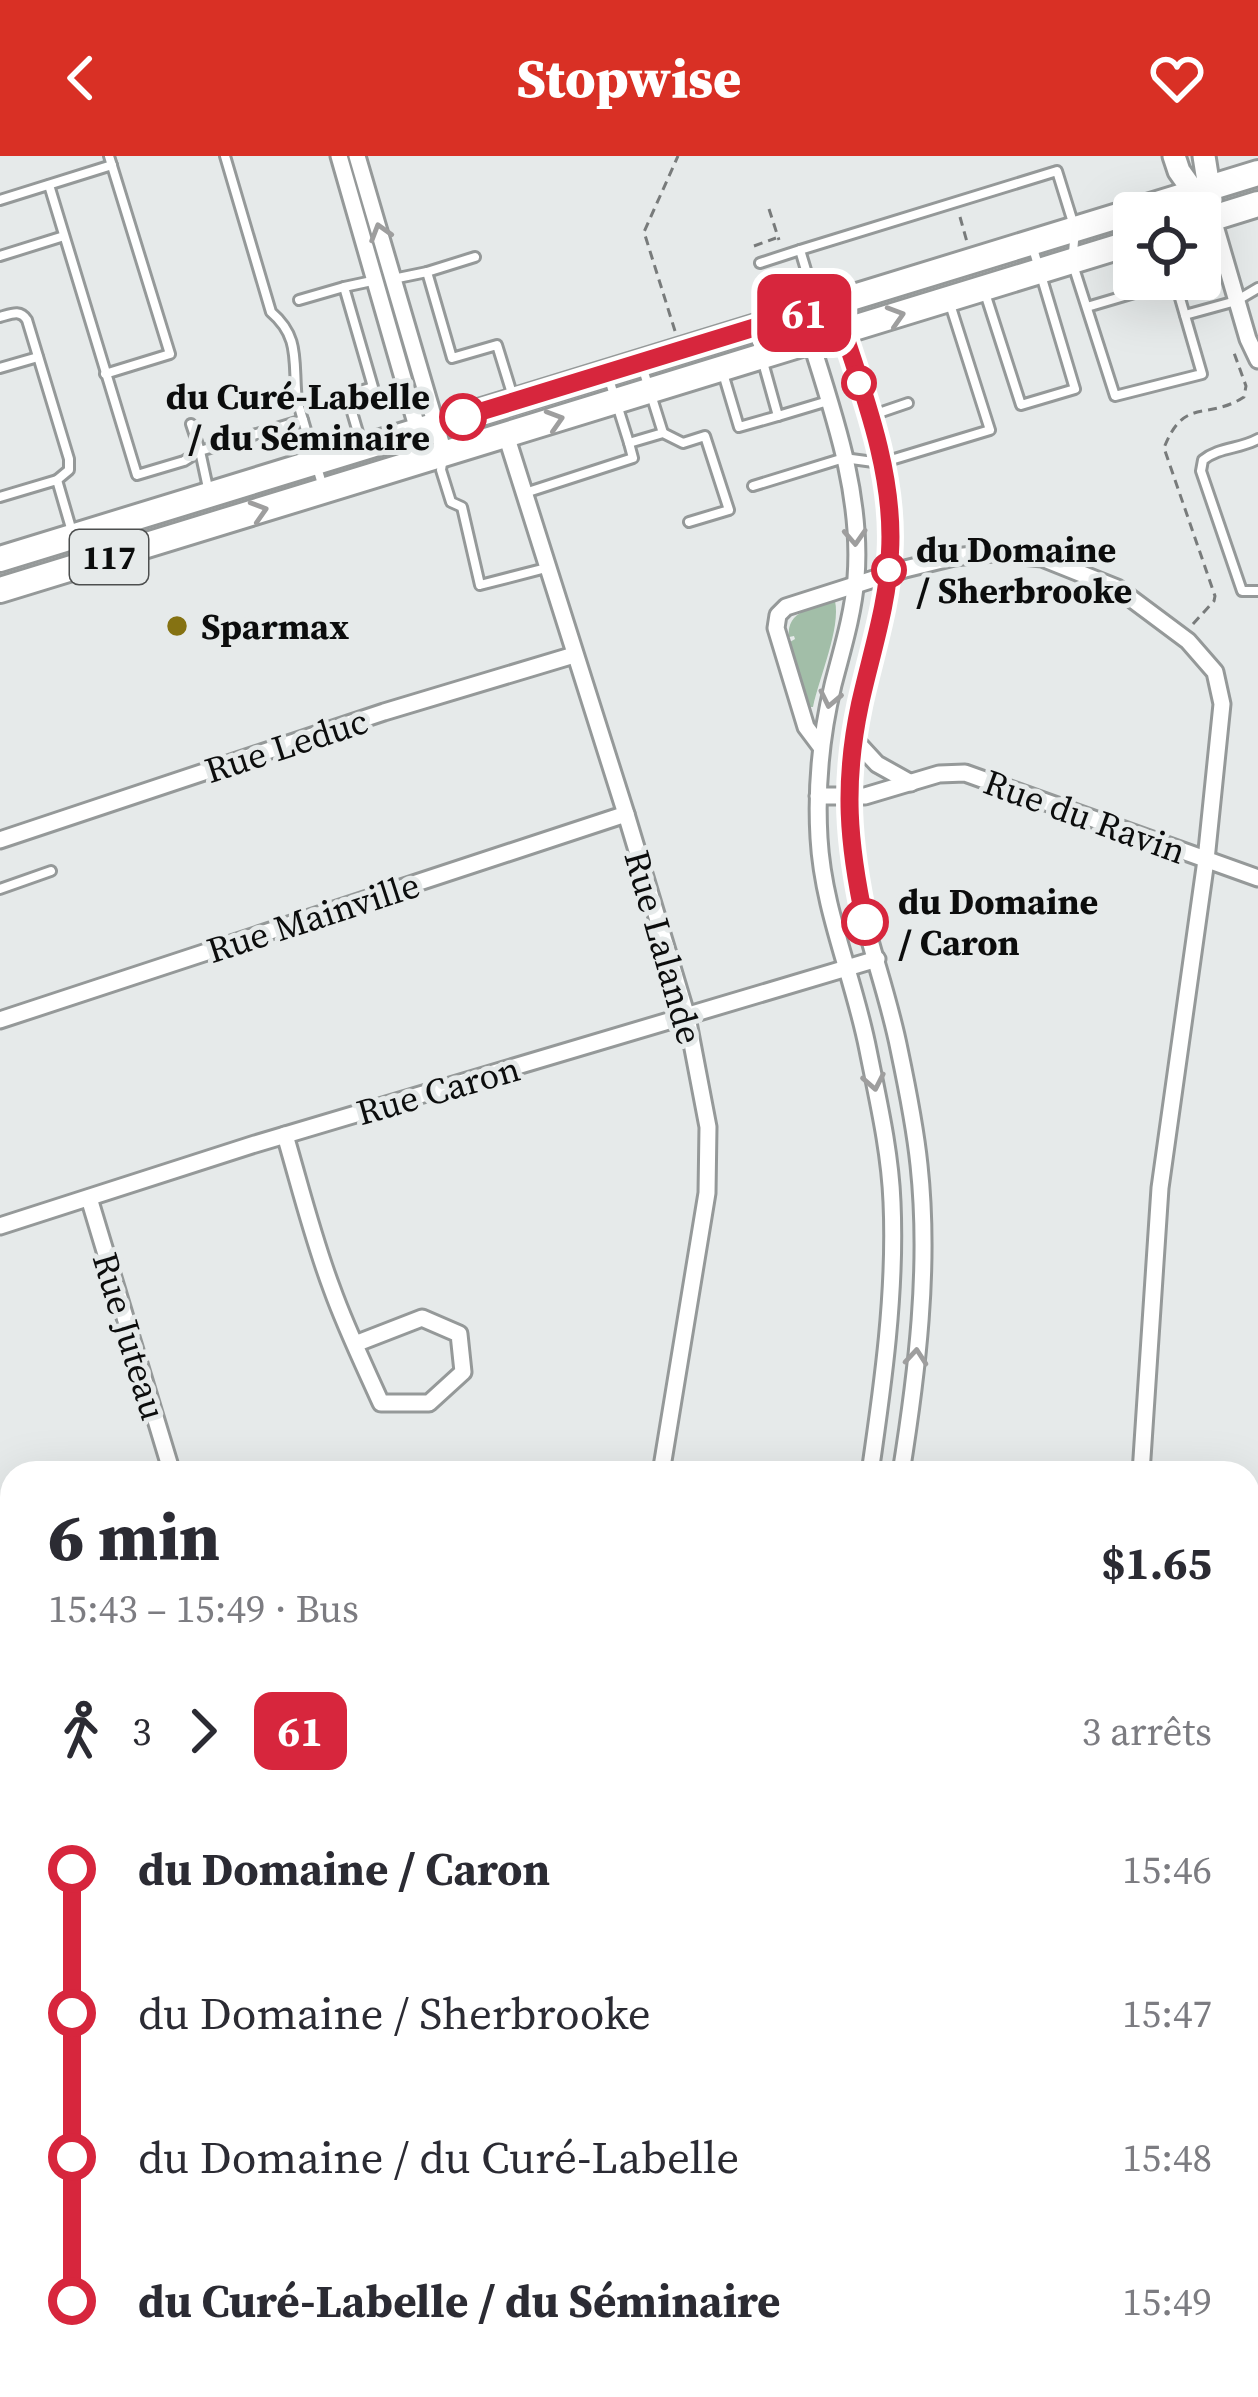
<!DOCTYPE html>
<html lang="fr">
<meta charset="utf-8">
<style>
:root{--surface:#fff;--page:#f7f7f7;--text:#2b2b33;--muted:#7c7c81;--accent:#d93025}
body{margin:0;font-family:"Source Serif 4",serif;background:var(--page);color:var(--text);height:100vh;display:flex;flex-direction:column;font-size:45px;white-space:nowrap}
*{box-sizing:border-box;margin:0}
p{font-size:39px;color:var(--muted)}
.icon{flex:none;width:66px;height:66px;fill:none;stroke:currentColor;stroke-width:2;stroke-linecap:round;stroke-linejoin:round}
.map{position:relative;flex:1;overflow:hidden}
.panel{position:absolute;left:0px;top:1305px;width:1260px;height:936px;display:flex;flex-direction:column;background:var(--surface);border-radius:36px 36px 0 0;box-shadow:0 12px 48px #0002}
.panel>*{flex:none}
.badge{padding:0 24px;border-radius:18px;font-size:42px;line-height:78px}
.tools{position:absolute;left:1113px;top:36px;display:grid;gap:24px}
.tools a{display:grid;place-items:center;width:108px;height:108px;border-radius:12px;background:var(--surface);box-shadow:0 12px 48px #0002;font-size:60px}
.map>.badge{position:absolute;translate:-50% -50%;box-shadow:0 0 0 6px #fff}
.legs{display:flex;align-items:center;gap:18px;height:132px;padding:0 48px;font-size:39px}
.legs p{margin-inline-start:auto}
.summary{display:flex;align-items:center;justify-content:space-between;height:204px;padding:0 48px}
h1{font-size:66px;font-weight:800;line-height:90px}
ul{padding:0 48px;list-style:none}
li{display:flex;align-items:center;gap:42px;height:144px;font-size:45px}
li i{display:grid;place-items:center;width:18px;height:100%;margin:0 15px;background:currentColor}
li i::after{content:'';width:30px;height:30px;margin:-15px;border:9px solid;border-radius:50%;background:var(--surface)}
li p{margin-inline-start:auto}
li:first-child i{background:linear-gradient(#0000 50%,currentColor 0)}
li:last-child i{background:linear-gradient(currentColor 50%,#0000 0)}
header{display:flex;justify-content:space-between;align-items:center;height:156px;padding:0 48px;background:var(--accent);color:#fff;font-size:54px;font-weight:800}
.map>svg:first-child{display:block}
</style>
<header><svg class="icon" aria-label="back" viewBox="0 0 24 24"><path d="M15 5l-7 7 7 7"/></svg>Stopwise<svg class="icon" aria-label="heart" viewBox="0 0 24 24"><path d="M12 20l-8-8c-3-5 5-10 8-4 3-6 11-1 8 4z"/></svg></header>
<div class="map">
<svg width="1258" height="2241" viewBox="0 0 1258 2241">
<rect width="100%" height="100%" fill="#e6eaea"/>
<!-- green -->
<g fill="#a2bea8">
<path d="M835 445C841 472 819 522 813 551H810L790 486 795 483 794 480 789 481C786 454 814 452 835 445Z"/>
<path d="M1258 1578V1789L1248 1790V1580Z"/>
</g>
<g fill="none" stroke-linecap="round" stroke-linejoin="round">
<!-- lane casing -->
<g stroke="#959999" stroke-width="14">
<g id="lane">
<path d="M225 0 271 156C298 179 294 201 296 233 296 243 300 254 303 264"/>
<path d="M49 29 137 319 184 305 200 295 191 268"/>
<path d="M0 44 112 9"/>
<path d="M0 100 64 80"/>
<path d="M475 101 427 116 452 202 497 189 514 244"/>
<path d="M760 107 800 94"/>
<path d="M1074 112 1115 240 1202 218 1175 125 1087 151"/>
<path d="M393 123 427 116"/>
<path d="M984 134 1021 249 1075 233 1032 89"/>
<path d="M299 144 344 131"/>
<path d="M806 147 812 134 800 94 1057 15 1075 73 1073 97"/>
<path d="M1185 159 1236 145 1258 132"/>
<path d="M0 161C11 158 20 153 27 164L69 303V314L57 324"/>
<path d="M754 174 778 260 828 245"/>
<path d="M642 210 663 277"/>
<path d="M0 212 38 201"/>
<path d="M722 214 739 271 778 260"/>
<path d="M105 218 170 198 109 0"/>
<path d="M608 220 629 287"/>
<path d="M870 260 908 247"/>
<path d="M1258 283C1240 293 1219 291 1203 304L1201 315 1242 435H1258"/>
<path d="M362 290 347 239 373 231 344 131 372 125"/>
<path d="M443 301 441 314 451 346 462 351 480 429 546 412"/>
<path d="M753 330 844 302 881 307 990 274 949 145"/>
<path d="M208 332 200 295 303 264 322 328"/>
<path d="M525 337 633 302 629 287 663 277 683 287 705 280 729 354 689 366"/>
<path d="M0 341 57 324 73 379"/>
<path d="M0 733 51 715"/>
</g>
</g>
<!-- street casing -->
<g stroke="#959999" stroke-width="21">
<g id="street">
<path d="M339 0 426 302"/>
<path d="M357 0 444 297"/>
<path d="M1213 63 1248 183 1258 204"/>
<path d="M834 147C859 226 894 311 890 394 888 446 872 496 861 546 851 590 847 635 850 681 854 753 885 822 899 893 907 931 915 970 919 1009 930 1111 917 1217 901 1317"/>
<path d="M802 157C828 243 863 331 856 422 853 459 842 494 833 529 821 579 816 630 819 682 823 755 854 822 868 894 878 944 890 995 892 1046 896 1136 883 1228 870 1317"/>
<path d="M506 279 626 658 687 861 708 971 707 1037 661 1317"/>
<path d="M854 583 877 608 911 627"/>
<path d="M821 591 806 571 776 472 778 459 786 451 905 413 954 401 993 397 1042 402 1117 432 1188 485 1215 516 1222 548 1206 704 1160 1032 1141 1317"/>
<path d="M818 640H865L939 618 965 617 1258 722"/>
<path d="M0 684 384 556 574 499"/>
<path d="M0 864 626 658"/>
<path d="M285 979C300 1030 313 1083 332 1133 346 1172 364 1209 381 1247H429L463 1216 459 1178 422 1162 355 1188"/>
<path d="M89 1042 172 1317"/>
<path d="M0 1070 255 988 877 803"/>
<path d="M1248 1537 1258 1538"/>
<path d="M0 1593 12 1595"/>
<path d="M0 1808 12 1811"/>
<path d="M1248 2199 1258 2204"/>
<path d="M25 2229 28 2241"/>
<path d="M834 2229 838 2241"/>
<path d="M520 2241 529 2229"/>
<path d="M557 2241 564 2229"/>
</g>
</g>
<!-- secondary casing -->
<g stroke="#959999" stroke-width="27">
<g id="secondary">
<path d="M1174 0 1179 15 1213 63"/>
<path d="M1204 0 1211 44"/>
</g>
</g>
<!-- primary casing -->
<g stroke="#959999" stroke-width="30">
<g id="primary">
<path d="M1200 66 1258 48"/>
<path d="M0 403 1258 17"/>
<path d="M0 434 1134 86"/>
</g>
</g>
<!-- path -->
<g stroke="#787b7b" stroke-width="3" stroke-dasharray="9 6" stroke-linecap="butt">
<path d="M769 53 779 84"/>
<path d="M960 61 967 86"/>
<path d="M1200 85 1210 116"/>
<path d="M754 90 776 82"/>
<path d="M675 175 644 76 678 0"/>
<path d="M1193 468 1214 445 1215 440 1164 292C1184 240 1207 265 1244 241L1246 230 1233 194"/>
</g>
<!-- lane -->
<use href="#lane" stroke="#fff" stroke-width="8"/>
<!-- street -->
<use href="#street" stroke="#fff" stroke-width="15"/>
<!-- secondary -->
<use href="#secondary" stroke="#fff" stroke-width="21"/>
<!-- primary -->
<use href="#primary" stroke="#fff" stroke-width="24"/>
</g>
<!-- one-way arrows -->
<defs><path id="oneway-chevron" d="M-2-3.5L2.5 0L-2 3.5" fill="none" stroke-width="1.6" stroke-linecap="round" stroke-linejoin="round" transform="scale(3)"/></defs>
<g stroke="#9e9e9e">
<use href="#oneway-chevron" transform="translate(380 76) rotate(-107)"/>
<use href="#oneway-chevron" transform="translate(896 160) rotate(-17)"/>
<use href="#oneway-chevron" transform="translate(555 264) rotate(-17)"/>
<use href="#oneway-chevron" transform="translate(259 355) rotate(-17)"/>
<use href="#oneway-chevron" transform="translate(855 381) rotate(87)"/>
<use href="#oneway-chevron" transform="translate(830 543) rotate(102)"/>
<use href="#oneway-chevron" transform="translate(874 926) rotate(79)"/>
<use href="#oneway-chevron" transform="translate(916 1201) rotate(-85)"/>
</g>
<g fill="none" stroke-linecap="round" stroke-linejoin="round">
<!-- line-1 casing -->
<g stroke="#fff" stroke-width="27">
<path id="line-1" d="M463 261 834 147C859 226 895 312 890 396 888 448 871 498 860 548 843 628 848 687 865 766"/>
</g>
<!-- line-1 -->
<use href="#line-1" stroke="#d7263d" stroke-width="18"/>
</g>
<!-- markers -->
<g fill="#fff" stroke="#d7263d" stroke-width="6">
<circle cx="859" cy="227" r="15"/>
<circle cx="463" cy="261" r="21"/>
<circle cx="889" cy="414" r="15"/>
<circle cx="865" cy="766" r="21"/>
</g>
<circle fill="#857212" stroke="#e6eaea" stroke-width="4.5" cx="177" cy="470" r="12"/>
<g text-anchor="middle" stroke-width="10" stroke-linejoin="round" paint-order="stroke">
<!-- shield labels -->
<rect fill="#e6eaea" stroke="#4d4f4f" stroke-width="3" x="70" y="374" width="78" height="54" rx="9"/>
<g font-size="33" font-weight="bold" fill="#0c0d0d">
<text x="109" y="413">117</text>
</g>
<!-- stop labels -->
<g font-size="36" font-weight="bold" fill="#0c0d0d" stroke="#e6eaea" text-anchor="start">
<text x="430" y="253" text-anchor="end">du Curé-Labelle<tspan x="430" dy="41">/ du Séminaire</tspan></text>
<text x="916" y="406">du Domaine<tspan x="916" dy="41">/ Sherbrooke</tspan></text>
<text x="898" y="758">du Domaine<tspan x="898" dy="41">/ Caron</tspan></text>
</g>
<!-- poi labels -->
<g font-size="36" font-weight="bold" fill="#0c0d0d" stroke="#e6eaea" text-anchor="start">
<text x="201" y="483">Sparmax</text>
</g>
<!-- street labels -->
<g font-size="36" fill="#0c0d0d" stroke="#e6eaea">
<text transform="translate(286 589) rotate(-18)" y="13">Rue Leduc</text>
<text transform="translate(1085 660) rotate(20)" y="13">Rue du Ravin</text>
<text transform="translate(313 761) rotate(-18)" y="13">Rue Mainville</text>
<text transform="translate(664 791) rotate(74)" y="13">Rue Lalande</text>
<text transform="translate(438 934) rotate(-16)" y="13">Rue Caron</text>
<text transform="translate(130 1180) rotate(73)" y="13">Rue Juteau</text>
</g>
</g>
</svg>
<div class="tools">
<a><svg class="icon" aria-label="locate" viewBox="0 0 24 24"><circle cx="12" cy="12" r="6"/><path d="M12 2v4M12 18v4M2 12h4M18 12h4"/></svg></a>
</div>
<b class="badge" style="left:804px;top:157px;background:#d7263d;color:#fff">61</b>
<section class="panel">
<div class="summary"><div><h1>6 min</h1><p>15:43 – 15:49 · Bus</p></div><b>$1.65</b></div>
<div class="legs"><svg class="icon" aria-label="walk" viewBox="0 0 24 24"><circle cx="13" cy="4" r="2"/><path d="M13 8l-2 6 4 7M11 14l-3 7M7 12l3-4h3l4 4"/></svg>3<svg class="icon" aria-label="forward" viewBox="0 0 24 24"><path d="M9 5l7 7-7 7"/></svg><b class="badge" style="background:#d7263d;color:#fff">61</b><p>3 arrêts</p></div>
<ul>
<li><i style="color:#d7263d"></i><b>du Domaine / Caron</b><p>15:46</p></li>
<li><i style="color:#d7263d"></i><span>du Domaine / Sherbrooke</span><p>15:47</p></li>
<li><i style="color:#d7263d"></i><span>du Domaine / du Curé-Labelle</span><p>15:48</p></li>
<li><i style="color:#d7263d"></i><b>du Curé-Labelle / du Séminaire</b><p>15:49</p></li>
</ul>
</section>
</div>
